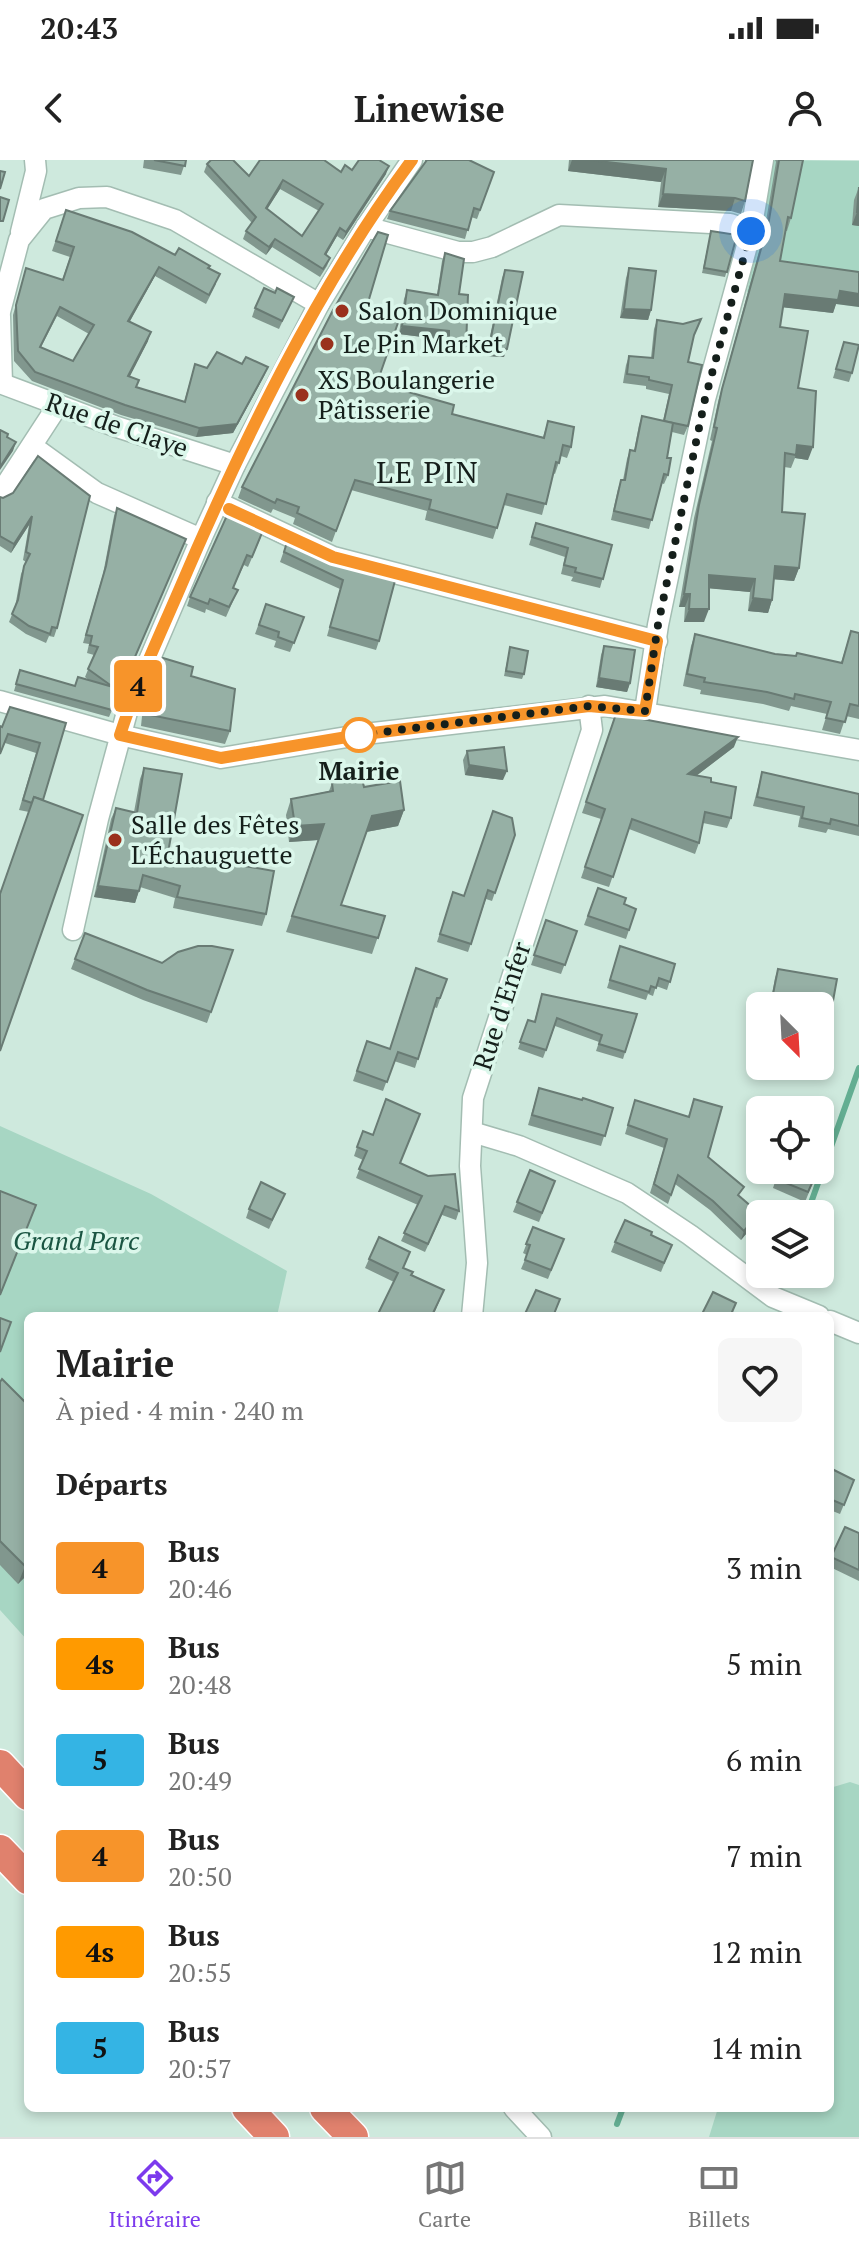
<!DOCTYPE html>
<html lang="fr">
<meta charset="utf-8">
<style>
:root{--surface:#fff;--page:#f6f6f6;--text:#222;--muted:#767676;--line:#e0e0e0;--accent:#7c3aed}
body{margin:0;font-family:"PT Serif",serif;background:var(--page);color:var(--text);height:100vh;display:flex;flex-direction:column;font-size:30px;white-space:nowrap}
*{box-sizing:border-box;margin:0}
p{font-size:26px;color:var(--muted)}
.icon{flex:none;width:44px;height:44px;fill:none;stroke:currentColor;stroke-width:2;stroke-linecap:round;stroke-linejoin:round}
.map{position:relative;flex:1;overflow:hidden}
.panel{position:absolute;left:24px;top:1152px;width:810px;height:800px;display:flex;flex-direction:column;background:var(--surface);border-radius:12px;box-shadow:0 4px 12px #0003}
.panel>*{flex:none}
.badge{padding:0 16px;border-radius:6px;font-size:28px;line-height:52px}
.needle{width:52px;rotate:156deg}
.controls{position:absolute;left:746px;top:832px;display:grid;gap:16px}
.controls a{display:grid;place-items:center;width:88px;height:88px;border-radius:12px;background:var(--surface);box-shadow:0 4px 12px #0003;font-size:40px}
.you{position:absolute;width:40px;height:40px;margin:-20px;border:6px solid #fff;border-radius:50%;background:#1a73e8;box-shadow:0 0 0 12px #1a73e833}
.map>.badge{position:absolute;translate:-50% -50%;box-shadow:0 0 0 4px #fff}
h2{padding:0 32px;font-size:30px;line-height:72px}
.round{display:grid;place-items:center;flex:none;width:84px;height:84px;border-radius:12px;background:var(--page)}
.head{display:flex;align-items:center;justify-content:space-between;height:136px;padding:0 32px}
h1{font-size:38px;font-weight:700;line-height:60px}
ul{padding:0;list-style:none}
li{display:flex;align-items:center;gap:24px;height:96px;padding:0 32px}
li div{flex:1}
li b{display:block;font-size:30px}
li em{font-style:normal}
li .badge{min-width:88px;font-weight:700;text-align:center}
.status{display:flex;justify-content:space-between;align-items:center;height:56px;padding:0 40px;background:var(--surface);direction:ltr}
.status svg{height:22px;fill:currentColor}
header{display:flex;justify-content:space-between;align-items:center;height:104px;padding:0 32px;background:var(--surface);font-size:36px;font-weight:700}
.menu{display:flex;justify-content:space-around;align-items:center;height:112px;border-top:2px solid var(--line);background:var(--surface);font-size:22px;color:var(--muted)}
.menu a{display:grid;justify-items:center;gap:4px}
.menu .active{color:var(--accent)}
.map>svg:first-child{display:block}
</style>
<div class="status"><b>20:43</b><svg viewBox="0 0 49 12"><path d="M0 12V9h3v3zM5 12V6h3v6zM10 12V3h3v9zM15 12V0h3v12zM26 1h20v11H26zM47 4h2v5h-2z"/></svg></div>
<header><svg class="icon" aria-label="back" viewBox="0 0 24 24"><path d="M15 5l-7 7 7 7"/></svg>Linewise<svg class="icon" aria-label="person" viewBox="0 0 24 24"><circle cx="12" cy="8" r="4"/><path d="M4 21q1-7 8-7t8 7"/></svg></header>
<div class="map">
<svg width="859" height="1977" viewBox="0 0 859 1977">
<rect width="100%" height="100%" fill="#cee9dd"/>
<!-- green -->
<g fill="#a7d6c3">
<path d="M774 0 859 1V147L747 132Z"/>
<path d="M0 966 151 1034 287 1111 277 1156H28V1481L0 1450Z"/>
<path d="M850 1622 859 1625V1977H709L718 1948H830V1628Z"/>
</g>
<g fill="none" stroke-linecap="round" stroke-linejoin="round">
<!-- stream -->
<g stroke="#63ae92" stroke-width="6">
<path d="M807 1054 859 908"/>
<path d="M782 1124 785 1114"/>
<path d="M617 1964 623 1948"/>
</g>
<!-- minor casing -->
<g stroke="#a3bdb2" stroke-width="23">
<g id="minor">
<path d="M366 67 458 92H473L492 87 559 55 730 64 751 71"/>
<path d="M21 72 36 11 35 0"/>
<path d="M0 152 19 80 44 49 79 38 107 37 175 60 319 144"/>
<path d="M0 156 2 223"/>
<path d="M0 223 117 267 235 305"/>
<path d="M32 286 97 333 201 379"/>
<path d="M0 334 58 245"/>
<path d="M217 342 333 397 657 481"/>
<path d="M0 541 120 575 221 598 365 574 605 546 859 590"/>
<path d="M645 551 658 465 705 239 751 71 763 0"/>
<path d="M73 770 98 659 127 552 201 379 235 305 319 144 366 67 412 0"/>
<path d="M472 972 519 986 627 1033 690 1075 773 1137 819 1156"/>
<path d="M472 1156 477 1103 470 1006 473 938 592 570 589 546"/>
<path d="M830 1161 859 1173"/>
<path d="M514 1948 541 1977"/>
</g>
</g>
<!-- highway casing -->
<g stroke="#fff" stroke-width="33">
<g id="highway">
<path d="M0 1605 28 1635"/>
<path d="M0 1690 28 1719"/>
<path d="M247 1948 274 1977"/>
<path d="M325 1948 353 1977"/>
</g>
</g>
<!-- minor -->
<use href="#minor" stroke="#fff" stroke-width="20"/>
<!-- highway -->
<use href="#highway" stroke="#e0816d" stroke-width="30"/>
</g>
<!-- wall -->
<g fill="#81978e" fill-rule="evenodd">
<path d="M144 0H186L181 15 143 8Z"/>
<path d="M425 0H469L494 12 477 59 471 57 465 79 387 59 390 51 425 3Z"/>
<path d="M569 0H753L745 41 741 54 731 51 658 47 661 22 568 11Z"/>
<path d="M775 0H803L791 58 787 71H785L780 101 836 144 833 153 783 147 780 167 798 228 808 300 795 298 791 308 784 307 782 352 799 408 794 421 774 419 772 440 768 453 748 451 750 432 709 428 704 462H684L685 447H679L694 358 712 281 710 280 718 242 764 73 776 2Z"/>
<path d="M207 4 249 16 341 12 352 10 386 14 343 80 337 76 326 95 330 98 327 106 320 117 272 87 266 95 243 79 246 71 252 63 204 12ZM280 29 319 51 302 76 267 49Z"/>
<path d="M859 27V66L852 65 854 40Z"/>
<path d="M66 50 175 95 210 106 209 109 216 124 206 144 155 116 130 161 148 181 129 217 137 227 184 242 195 204 207 208 242 204 268 207 264 216 233 273 196 277 121 255 32 221 14 201 13 155 26 108 62 120 70 97 52 91ZM57 156 89 174 73 201 41 187Z"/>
<path d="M711 71 737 75 725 117 702 113Z"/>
<path d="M445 93 459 134 466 186 463 194H446V180L399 174 404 139 407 130 437 135 442 101Z"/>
<path d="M629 108 651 150 648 160 620 158 626 118Z"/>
<path d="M505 110 504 197 486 196 502 118Z"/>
<path d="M275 133 290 145 279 169 252 157 255 148Z"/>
<path d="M367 146 377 223 452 254 543 277 548 261 571 287 567 298 561 296 555 314 553 313 542 355 504 345 493 379 425 360 427 351 351 330 332 382 293 364 295 358 273 349 271 353 238 338 242 327Z"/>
<path d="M657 160 697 168 693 178 688 202V266L684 275 672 272 667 298 668 315 664 324 661 323 649 369 611 360 618 329 621 320H623L627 299 630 290 634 291 639 265 642 256 663 261 669 234 646 229V226L623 223 626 205 629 196 651 198 654 169Z"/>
<path d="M844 182 852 213 849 222 833 218Z"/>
<path d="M38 296 57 468 54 477 49 476 46 483 26 474 9 462 15 447 21 414 26 402 23 400 29 365 11 393 0 386V337L3 338 13 333Z"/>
<path d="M117 348 186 379 109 557 14 531 20 510 75 526 90 521 85 517 94 495 87 493 89 484 83 483 103 414 114 356Z"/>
<path d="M536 363 612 385 600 428 571 421 573 417 561 414 565 397 529 385Z"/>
<path d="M261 377 248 407 244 405 233 428 238 430 226 457 206 449 205 453 187 446 190 437Z"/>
<path d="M288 379 333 400 379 481 376 490 327 476 340 429 280 402Z"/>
<path d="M266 444 304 457 290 492 274 487 276 481 255 474Z"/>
<path d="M851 471 859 473V559L846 556 840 574 822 570 827 554 791 546 789 551 763 544 700 534 701 530 683 526 691 486 695 474 775 494 841 503Z"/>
<path d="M604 486 630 523 627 532 596 527 601 495Z"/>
<path d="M510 487 524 514 522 519 504 516Z"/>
<path d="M148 535 230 571 225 584 141 566 143 547Z"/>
<path d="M616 554 734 587 696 616 711 622 731 658 727 668 703 663 699 683 695 694 629 669 609 727 581 718 601 659 582 653Z"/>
<path d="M66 563 29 652 19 650 36 593 5 583 2 567Z"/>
<path d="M467 591 503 620 465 615 463 600Z"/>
<path d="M144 608 168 693 266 754 262 766 173 748 175 738 140 727 135 743 94 737 111 659 116 648 134 652 140 619Z"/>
<path d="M762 612 859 634V676L828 669 826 673 798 667 800 656 753 646Z"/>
<path d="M332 623 364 627 404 650 398 666 366 672 341 745 385 756 372 794 286 772 318 680 289 682 286 655 291 639 329 631Z"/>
<path d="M515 675 492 741 486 739 468 792 437 782 453 732 464 736Z"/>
<path d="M598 728 624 744 636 749 626 779 584 765Z"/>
<path d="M546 760 577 771 561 814 531 805Z"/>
<path d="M85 773 162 803 233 790 207 863 143 840 71 809Z"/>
<path d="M620 786 675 804 667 830 656 826 653 836 648 834 646 840 607 828Z"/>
<path d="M778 809 831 852 827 861 825 860 820 846H770L775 818Z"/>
<path d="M447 819 437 848 434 847 415 908 394 901 383 931 353 921 367 881 389 889Z"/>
<path d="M542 834 637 854 623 899 596 891 599 882 555 866 543 898 518 889 528 860 534 862Z"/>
<path d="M539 928 613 948 601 986 528 965Z"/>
<path d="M694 939 708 997 740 1037 759 1053 756 1062 741 1080 710 1050 675 1024 668 1044 650 1033 664 988 625 974 635 940 688 957Z"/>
<path d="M357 987 401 1003 459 1051 456 1060 442 1055 425 1092 401 1081 418 1045 356 1018 363 1000 354 996Z"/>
<path d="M530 1010 555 1021 539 1062 513 1052Z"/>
<path d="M779 1010H818L805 1042 773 1028Z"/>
<path d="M285 1034 269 1069 246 1058 249 1049Z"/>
<path d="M533 1067 564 1079 548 1119 521 1109 527 1095 523 1093Z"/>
<path d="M651 1075 672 1085 661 1112 611 1092 615 1082Z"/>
<path d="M369 1099 404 1108 411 1115 444 1130 434 1154 377 1156 394 1122 365 1108Z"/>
<path d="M0 1222 28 1245V1414L18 1424 0 1405Z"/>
<path d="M830 1308 854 1320 840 1354 830 1350Z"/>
<path d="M845 1367 859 1373V1421L830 1407V1399Z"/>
</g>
<!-- shaded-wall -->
<g fill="#697b74">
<path d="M572 0H590L666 9 661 22 568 11Z"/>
<path d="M389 6 386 14 343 80 346 72Z"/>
<path d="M283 20 280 29 263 56 266 48Z"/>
<path d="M663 34 735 38 731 51 658 47Z"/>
<path d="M857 52H859V66L852 65Z"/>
<path d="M340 68 337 76 322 102 325 94Z"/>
<path d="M275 79 272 87 266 95 269 87Z"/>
<path d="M159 107 155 116 125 170 128 161Z"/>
<path d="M840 131 859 134V147L836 144 833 153 780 147 785 134Z"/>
<path d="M624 149 651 150 648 160 620 158Z"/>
<path d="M402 166 449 171 446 180 399 174Z"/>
<path d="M151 172 148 181 125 226 128 216Z"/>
<path d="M449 185 466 186 463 194H446Z"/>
<path d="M489 187 507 189 504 197 486 196Z"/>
<path d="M268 207 264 216 233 273 196 277 199 268Z"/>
<path d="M16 282 13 291 0 310V307Z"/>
<path d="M797 285 813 287 808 300 795 298Z"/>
<path d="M32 356 29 365 11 393 14 384Z"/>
<path d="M775 406 799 408 794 421 770 419Z"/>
<path d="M709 415 755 419 750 432 705 428Z"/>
<path d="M684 434H690L685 447H679Z"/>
<path d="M753 438 772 440 768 453 748 451Z"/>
<path d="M689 449H709L704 462H684Z"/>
<path d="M599 518 630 523 627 532 596 527Z"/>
<path d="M738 577 734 587 684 625 688 614Z"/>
<path d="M469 605 507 611 503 620 465 615Z"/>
<path d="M404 650 398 666 366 672 372 656Z"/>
<path d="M324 664 318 680 289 682 295 666Z"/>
<path d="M98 726 139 731 135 743 94 737Z"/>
<path d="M759 1053 756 1062 741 1080 744 1071Z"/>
<path d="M28 1403V1414L18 1424 25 1406Z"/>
</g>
<!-- building -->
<g fill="#96b0a5" stroke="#697b74" stroke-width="2" fill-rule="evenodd">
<path d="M154 0H186L185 6Z"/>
<path d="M211 0H233L249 16 260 0H324L341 12 345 5 352 10 359 0H379L389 6 346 72 340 68 325 94 330 98 323 109 275 79 269 87 246 71 256 57 207 4ZM283 20 323 44 302 76 266 48Z"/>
<path d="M427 0H469L494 12 480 50 474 48 468 70 390 51Z"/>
<path d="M590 0H753L745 41 735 38 663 34 666 9Z"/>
<path d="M779 0H803L791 58 788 57 780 101 859 112V134L840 131 838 140 785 134 780 167 808 171 798 228 816 231 813 287 797 285 796 295 785 293 782 352 805 354 799 408 775 406 772 440 753 438 755 419 709 415V449H689L690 434H684L699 345 717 268 714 267 722 229 769 60Z"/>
<path d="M0 11 5 12 0 29Z"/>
<path d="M859 27V52H857Z"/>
<path d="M0 37 9 40 3 61H0Z"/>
<path d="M66 50 132 72 175 95 179 88 210 106 208 108 220 114 209 135 159 107 128 161 151 172 128 216 139 220 136 227 185 242 195 204 207 208 217 192 242 204 246 197 268 207 237 264 199 268 125 245 35 212 18 191 16 145 26 108 63 120 74 87 56 81ZM60 147 94 165 73 201 40 187Z"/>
<path d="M711 71 737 75 727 112 704 108Z"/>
<path d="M378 72 388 75 367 146 400 157 377 223 454 245 452 254 544 278 548 261 574 267 571 287 563 285 559 303 556 302 546 344 507 334 497 368 429 349 431 340 355 320 336 371 297 353 299 347 277 339 275 343 242 327 332 152Z"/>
<path d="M445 93 464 99 459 134 468 135 466 186 449 185V171L402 166 407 130 438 135Z"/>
<path d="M629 108 656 111 651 150 624 149Z"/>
<path d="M505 110 523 112 507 189 489 187Z"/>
<path d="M264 128 275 133 277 128 294 137 282 161 255 148Z"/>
<path d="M701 159 694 175 688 202 702 205 688 266 664 261 672 225 649 220V217L627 214 629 196 653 198 657 160 683 164Z"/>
<path d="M844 182 859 185 852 213 836 209Z"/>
<path d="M642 256 673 263 667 298H671L668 315 664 314 652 360 614 351 621 320H625L630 290 635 291Z"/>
<path d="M0 270 8 274 7 277 16 282 0 307Z"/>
<path d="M38 296 90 336 57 468 52 467 50 474 29 466 12 454 18 440 24 406 30 394 26 392 32 356 14 384 0 376V337L3 338 13 333Z"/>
<path d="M117 348 186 379 112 550 16 524 20 510 75 526 78 517 113 527 88 509 98 487 90 485 92 476 86 475 106 406Z"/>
<path d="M229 351 264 368 252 397 247 395 233 428 238 430 229 447 210 439 208 444 190 437Z"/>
<path d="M536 363 612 385 603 419 575 412 576 408 564 405 568 388 532 377Z"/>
<path d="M288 379 333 400 396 417 379 481 330 467 343 420 284 392Z"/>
<path d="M266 444 304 457 294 483 278 477 279 472 259 465Z"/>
<path d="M851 471 859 473V546L850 544 845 562 826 558 831 542 795 534 794 539 767 532 704 522 705 518 687 514 695 474 775 494 796 496 797 493 842 503Z"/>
<path d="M604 486 635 490 630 523 599 518Z"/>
<path d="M510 487 528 491 524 514 506 511Z"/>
<path d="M163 498 193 507 191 516 235 529 230 571 145 554 148 535Z"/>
<path d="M10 547 66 563 43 640 34 637 32 643 23 640 40 583 8 574 0 594V566L2 567Z"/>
<path d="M616 554 738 577 688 614 711 618V622L736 627 731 658 705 652 699 683 632 659 613 717 585 707 605 649 586 642Z"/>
<path d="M504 587 507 611 469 605 467 591Z"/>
<path d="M144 608 182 614 168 693 274 711 266 754 177 737 180 726 143 715 139 731 98 726 116 648 137 653Z"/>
<path d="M762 612 859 634V666L831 659 830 664 802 658 804 647 757 637Z"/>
<path d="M353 619H362L364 627 400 621 404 650 372 656 341 745 385 756 378 778 292 756 324 664 295 666 291 639 333 631 332 623Z"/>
<path d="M34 637 83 655 0 891V734Z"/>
<path d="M493 651 512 658 515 675 495 733 488 730 471 784 440 774 453 732 464 736Z"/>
<path d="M598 728 626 738 624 744 636 749 629 770 588 756Z"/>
<path d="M546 760 577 771 565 805 534 795Z"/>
<path d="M85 773 162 803 178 792 198 786H212L233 790 211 852 147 830 75 799Z"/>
<path d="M620 786 675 804 670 822 659 818 656 828 651 826 649 832 610 820Z"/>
<path d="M416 808 447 819 440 838H437L418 899 398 892 387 922 357 911 367 881 390 889Z"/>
<path d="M778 809 837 819 831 852 828 851 820 873V846H800V845L772 839Z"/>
<path d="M542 834 637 854 625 892 599 884 602 875 557 858 546 890 520 882 528 860 535 862Z"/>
<path d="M539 928 582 940 583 938 613 948 605 976 532 955Z"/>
<path d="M386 939 420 954 400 1003 428 1016 455 1014 459 1051 445 1046 428 1084 404 1073 422 1036 359 1009 367 991 357 987 363 971 373 975Z"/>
<path d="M694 939 722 947 708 997 744 1027 738 1035 759 1053 744 1071 713 1041 678 1015 671 1035 654 1024 667 979 628 965 635 940 689 957Z"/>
<path d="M530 1010 555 1021 542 1053 517 1042Z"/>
<path d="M779 1010H818L808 1032 776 1019Z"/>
<path d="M261 1022 285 1034 272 1060 249 1049Z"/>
<path d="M0 1031 36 1045 0 1135Z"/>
<path d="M625 1060 652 1072 651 1075 672 1085 664 1103 615 1082Z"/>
<path d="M533 1067 564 1079 551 1110 525 1100 530 1085 526 1084Z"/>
<path d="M379 1077 410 1092 403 1108 413 1112 411 1115 444 1130 433 1153 438 1156H377L398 1113 369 1099Z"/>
<path d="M536 1130 560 1139 554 1154 559 1156H524Z"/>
<path d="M713 1132 736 1143 732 1152 735 1154 734 1156H701Z"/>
<path d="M0 1158 11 1162 0 1192Z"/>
<path d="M2 1219 28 1245V1403L25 1406 0 1381V1222Z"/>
<path d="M830 1308 854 1320 844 1345 830 1339Z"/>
<path d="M845 1367 859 1373V1410L831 1397Z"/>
</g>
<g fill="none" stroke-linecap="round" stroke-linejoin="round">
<!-- line casing -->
<g stroke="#fff" stroke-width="18">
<path id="line" d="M229 349 333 397 657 481 645 551 589 546 365 574 221 598 120 575C136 525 159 477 180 428 242 283 317 127 412 0"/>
</g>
<!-- line -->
<use href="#line" stroke="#f7942a" stroke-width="12"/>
<!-- walk -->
<path stroke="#151f1b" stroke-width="8" stroke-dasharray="0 14.4" d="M359 575 589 546 645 551 658 465 705 239 751 71"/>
</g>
<!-- markers -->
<g fill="#9a311d" stroke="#dbf7eb" stroke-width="3">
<circle cx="342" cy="151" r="8"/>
<circle cx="327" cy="184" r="8"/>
<circle cx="302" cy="235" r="8"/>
<circle cx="115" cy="680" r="8"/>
</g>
<circle fill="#fff" stroke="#f7942a" stroke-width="4" cx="359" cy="575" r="16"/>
<g text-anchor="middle" stroke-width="7" stroke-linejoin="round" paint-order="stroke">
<!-- poi labels -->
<g font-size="26" fill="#151f1b" stroke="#dbf7eb" text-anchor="start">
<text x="358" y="160">Salon Dominique</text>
<text x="343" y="193">Le Pin Market</text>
<text x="318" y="229">XS Boulangerie<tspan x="318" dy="30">Pâtisserie</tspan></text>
<text x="131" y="674">Salle des Fêtes<tspan x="131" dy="30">L'Échauguette</tspan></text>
</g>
<!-- street labels -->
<g font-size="26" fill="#151f1b" stroke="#dbf7eb">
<text transform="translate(117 265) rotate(19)" y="9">Rue de Claye</text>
<text transform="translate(502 846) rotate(-72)" y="9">Rue d'Enfer</text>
</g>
<!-- stop labels -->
<g font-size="26" font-weight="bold" fill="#151f1b" stroke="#dbf7eb">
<text x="359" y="620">Mairie</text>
</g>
<!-- park labels -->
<g font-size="26" font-style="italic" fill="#1a5542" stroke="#dbf7eb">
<text x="76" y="1090">Grand Parc</text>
</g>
<!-- quarter labels -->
<g font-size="30" letter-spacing="2" fill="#151f1b" stroke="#dbf7eb">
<text x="428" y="323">LE PIN</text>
</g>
</g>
</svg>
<div class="controls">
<a><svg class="needle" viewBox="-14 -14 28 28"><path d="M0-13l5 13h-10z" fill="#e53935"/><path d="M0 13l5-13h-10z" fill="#767676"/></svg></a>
<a><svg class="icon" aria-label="locate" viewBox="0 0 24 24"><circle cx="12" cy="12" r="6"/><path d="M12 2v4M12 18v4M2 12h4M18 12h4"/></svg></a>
<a><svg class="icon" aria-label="layers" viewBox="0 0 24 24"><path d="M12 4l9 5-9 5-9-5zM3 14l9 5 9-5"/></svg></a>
</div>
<div class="you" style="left:751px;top:71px"></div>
<b class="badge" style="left:138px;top:526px;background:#f7942a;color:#111">4</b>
<section class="panel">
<div class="head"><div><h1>Mairie</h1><p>À pied · 4 min · 240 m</p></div><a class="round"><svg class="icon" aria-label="heart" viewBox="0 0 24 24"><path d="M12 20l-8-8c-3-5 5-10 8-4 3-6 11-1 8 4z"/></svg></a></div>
<h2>Départs</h2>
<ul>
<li><span class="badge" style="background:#f7942a;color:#111">4</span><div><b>Bus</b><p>20:46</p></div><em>3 min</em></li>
<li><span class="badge" style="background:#ff9a00;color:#111">4s</span><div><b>Bus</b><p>20:48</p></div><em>5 min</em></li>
<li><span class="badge" style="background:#34b4e4;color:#111">5</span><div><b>Bus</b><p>20:49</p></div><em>6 min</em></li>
<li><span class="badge" style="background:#f7942a;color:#111">4</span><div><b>Bus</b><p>20:50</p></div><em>7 min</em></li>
<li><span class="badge" style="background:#ff9a00;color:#111">4s</span><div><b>Bus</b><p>20:55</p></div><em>12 min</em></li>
<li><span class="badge" style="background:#34b4e4;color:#111">5</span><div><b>Bus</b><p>20:57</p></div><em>14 min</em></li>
</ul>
</section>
</div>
<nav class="menu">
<a class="active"><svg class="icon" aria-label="directions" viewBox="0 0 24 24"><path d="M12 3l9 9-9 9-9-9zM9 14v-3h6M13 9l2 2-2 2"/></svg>Itinéraire</a>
<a><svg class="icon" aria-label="map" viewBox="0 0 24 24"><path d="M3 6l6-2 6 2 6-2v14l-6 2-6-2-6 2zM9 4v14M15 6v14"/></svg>Carte</a>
<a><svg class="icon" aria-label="tickets" viewBox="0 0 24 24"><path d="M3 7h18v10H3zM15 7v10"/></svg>Billets</a>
</nav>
